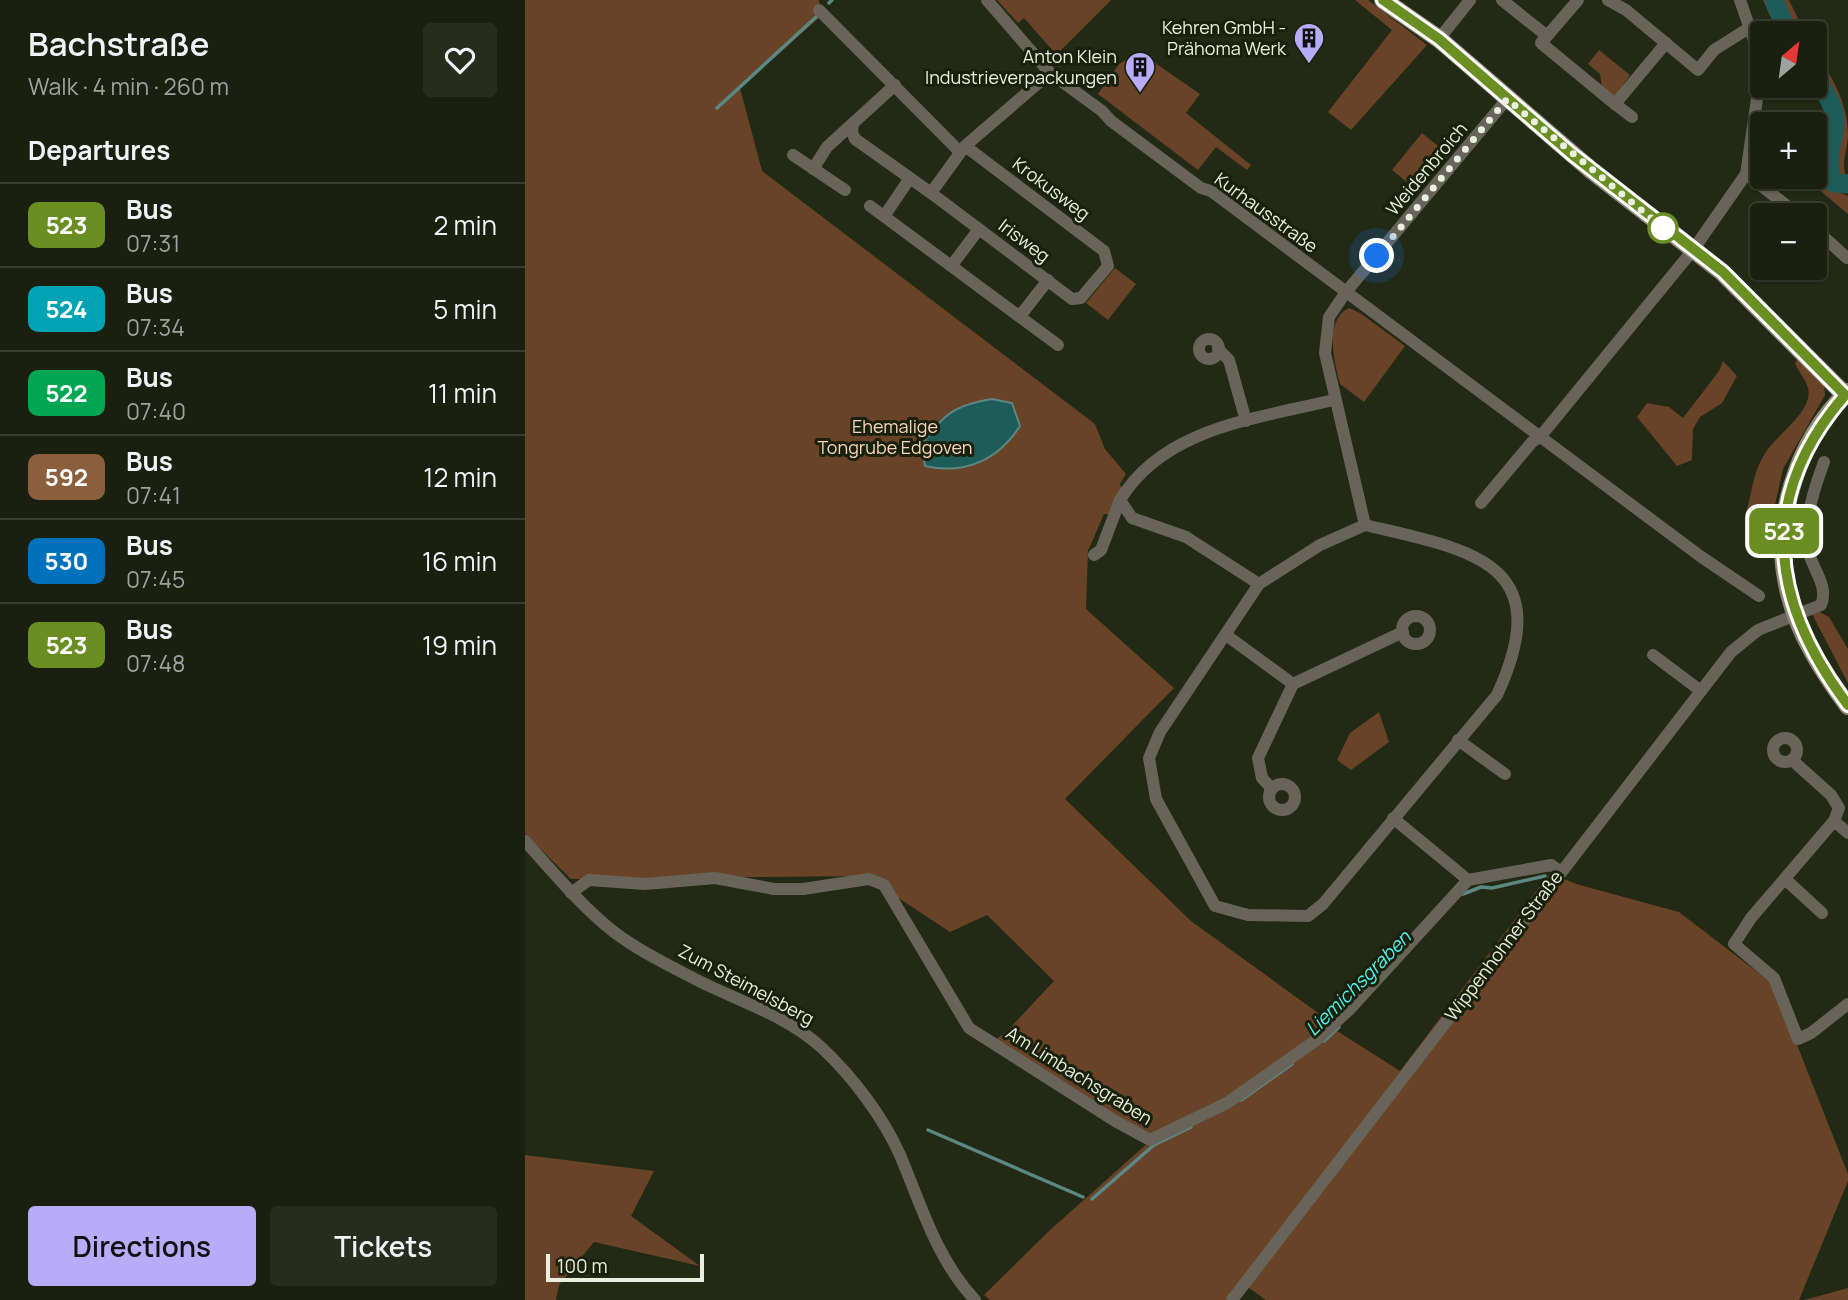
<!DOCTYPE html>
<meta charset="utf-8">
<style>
:root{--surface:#1a1f0f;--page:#272c1d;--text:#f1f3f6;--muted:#9fa29e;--line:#383d2f;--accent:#b8abf7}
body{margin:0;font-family:Manrope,sans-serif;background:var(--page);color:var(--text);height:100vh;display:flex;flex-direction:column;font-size:26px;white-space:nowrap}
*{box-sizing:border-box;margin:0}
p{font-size:23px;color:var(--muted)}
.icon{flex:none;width:38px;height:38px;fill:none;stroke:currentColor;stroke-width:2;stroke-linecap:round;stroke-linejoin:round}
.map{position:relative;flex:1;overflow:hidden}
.details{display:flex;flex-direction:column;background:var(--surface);width:525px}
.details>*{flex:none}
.badge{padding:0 14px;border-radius:10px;font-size:24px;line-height:46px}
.needle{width:46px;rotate:29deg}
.buttons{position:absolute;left:1225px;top:21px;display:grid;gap:14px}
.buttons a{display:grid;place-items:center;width:77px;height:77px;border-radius:7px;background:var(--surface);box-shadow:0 2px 5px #0004,0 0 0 2px var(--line);font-size:35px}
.scale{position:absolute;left:21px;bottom:18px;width:158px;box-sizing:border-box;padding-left:7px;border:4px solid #eaefe1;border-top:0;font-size:19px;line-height:24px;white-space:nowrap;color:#eaefe1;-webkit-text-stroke:5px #19200b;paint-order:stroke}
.you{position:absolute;width:35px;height:35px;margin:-18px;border:5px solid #fff;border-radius:50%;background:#1a73e8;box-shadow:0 0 0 10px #1a73e833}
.map>.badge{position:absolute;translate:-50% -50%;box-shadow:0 0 0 4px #fff}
h2{padding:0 28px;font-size:26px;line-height:63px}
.round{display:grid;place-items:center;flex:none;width:74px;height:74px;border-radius:7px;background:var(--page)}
.head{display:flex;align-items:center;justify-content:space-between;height:119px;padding:0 28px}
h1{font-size:33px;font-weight:600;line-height:52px}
.button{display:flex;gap:14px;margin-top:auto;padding:14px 28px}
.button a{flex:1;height:80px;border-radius:7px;background:var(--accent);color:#111;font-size:28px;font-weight:600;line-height:80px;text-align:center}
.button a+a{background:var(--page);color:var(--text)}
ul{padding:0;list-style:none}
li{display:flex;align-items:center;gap:21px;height:84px;padding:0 28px;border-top:2px solid var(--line)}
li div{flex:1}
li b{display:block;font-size:26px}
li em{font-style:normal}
li .badge{min-width:77px;font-weight:700;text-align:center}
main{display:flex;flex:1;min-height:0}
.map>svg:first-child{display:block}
</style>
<main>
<section class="details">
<div class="head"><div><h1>Bachstraße</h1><p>Walk · 4 min · 260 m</p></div><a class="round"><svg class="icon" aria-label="heart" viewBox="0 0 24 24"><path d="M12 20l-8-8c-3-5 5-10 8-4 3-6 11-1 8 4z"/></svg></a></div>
<h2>Departures</h2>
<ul>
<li><span class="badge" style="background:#6b8e23;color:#fff">523</span><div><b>Bus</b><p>07:31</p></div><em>2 min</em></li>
<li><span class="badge" style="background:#00a3b4;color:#fff">524</span><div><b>Bus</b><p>07:34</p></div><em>5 min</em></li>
<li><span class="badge" style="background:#00a651;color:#fff">522</span><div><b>Bus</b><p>07:40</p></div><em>11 min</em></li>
<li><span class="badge" style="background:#8b5e3c;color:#fff">592</span><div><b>Bus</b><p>07:41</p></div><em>12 min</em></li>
<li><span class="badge" style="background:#0072bc;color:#fff">530</span><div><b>Bus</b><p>07:45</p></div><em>16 min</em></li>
<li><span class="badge" style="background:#6b8e23;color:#fff">523</span><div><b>Bus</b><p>07:48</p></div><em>19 min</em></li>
</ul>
<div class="button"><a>Directions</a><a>Tickets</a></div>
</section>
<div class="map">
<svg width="1323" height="1300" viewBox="0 0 1323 1300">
<rect width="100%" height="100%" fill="#222914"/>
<!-- green -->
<g fill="#694327">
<path d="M0 0H294L296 16 215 88 237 171 570 424 580 449 601 474 595 484 598 492 588 515 579 514 563 551 561 609 649 688 540 799 666 921 807 1023 809 1029 875 1071 1025 873 1051 884 1154 912 1248 984 1323 1174V1181L1274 1300H741L717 1283 702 1300H465L459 1295 525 1230 624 1142 468 1042 484 1029 529 981 462 915 425 932 340 876 46 879 0 834Z"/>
<path d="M472 0H586L533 53 529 52 499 18 493 23Z"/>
<path d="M830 0H843L902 45 826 130 803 112 867 30Z"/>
<path d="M1238 0H1264L1280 33H1270L1259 18 1245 16Z"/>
<path d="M1074 50 1105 75 1091 95 1086 96 1077 87 1075 74 1063 64Z"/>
<path d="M1290 50C1307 78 1323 102 1323 136 1322 151 1317 159 1320 174L1323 175V193L1303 186 1295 157 1308 120 1303 92 1290 63Z"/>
<path d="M610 54 623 58 675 94 661 113 726 165 722 170 691 147 673 170 573 94 594 64Z"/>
<path d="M1290 129 1298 130 1291 157 1298 185 1323 196V214L1279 177H1290Z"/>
<path d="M897 133 924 155 893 191 867 170Z"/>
<path d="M590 268 611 284 583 320 561 303Z"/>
<path d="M824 308 835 313 880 346 839 402 815 384C810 364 798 320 824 308Z"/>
<path d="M1273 359 1299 383 1300 395 1258 469 1249 509 1236 522 1221 512C1228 490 1227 476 1239 455 1249 436 1289 412 1283 388 1281 380 1273 371 1270 363Z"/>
<path d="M1198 361 1212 376 1197 403 1175 417 1168 429 1167 460 1152 466 1112 417 1122 403 1144 407 1158 418 1194 371Z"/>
<path d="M1293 611 1304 617 1323 649V683L1287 614Z"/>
<path d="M854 712 864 742 826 770 812 760 825 733Z"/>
<path d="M0 1155 129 1171 106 1216 175 1266 69 1242 34 1285 31 1300H0Z"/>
<path d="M1323 1288V1300H1279Z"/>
</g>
<!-- water -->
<path fill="#1e5c5a" stroke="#5b8882" stroke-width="2" d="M467 399 487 403 495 426C473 460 440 475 400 466L397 445C418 414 430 405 467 399Z"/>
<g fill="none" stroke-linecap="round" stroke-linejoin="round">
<!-- stream -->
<g stroke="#5b8882" stroke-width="3.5">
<path d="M304 3 307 0"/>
<path d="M192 108 291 17"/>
<path d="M938 894 956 887 967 888 1020 876"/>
<path d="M799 1041 814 1027"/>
<path d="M716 1100 767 1064"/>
<path d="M403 1130 558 1197"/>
<path d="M567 1199 629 1145 666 1127"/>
</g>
<!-- river -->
<g stroke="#1e5c5a" stroke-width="19">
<path d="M1249 0 1263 33"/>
<path d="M1290 73C1295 89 1308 99 1310 118 1311 140 1297 160 1309 183L1323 184"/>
</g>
<!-- minor -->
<g stroke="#68645a" stroke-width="12">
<path d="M462 0 525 73 577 111 586 121 676 188 686 191 1175 556 1234 596"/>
<path d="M977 0 1022 36 1053 0"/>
<path d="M1083 0 1101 10 1173 70 1189 50 1224 28"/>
<path d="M294 10 435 152"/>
<path d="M1022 36 1016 43 1090 104"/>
<path d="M914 39 945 0"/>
<path d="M1107 117 1090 104 1141 43"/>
<path d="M328 124 327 132 330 139 406 193"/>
<path d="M440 146 579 251 583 266 556 298 547 299 406 193 440 146 525 73"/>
<path d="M268 155 320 190"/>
<path d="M288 169 302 147 370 85"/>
<path d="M1221 174 1274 215"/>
<path d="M345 206 533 345"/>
<path d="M360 215 385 178"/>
<path d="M1290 229 1322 258"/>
<path d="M427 265 454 229"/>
<path d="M495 316 523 280"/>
<circle cx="684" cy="349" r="10"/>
<path d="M693 349 704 360 721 421"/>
<path d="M808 400C732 419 639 427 595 500L607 518 661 537 734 584 635 732 624 758 631 799 690 906 723 915 783 916 798 904 972 695C1034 561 945 550 840 525"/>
<path d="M956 503 1007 442 1015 437 1168 250 1221 174 1234 85V55L1215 0"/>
<path d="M840 525 800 353 804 317 821 292 982 99"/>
<path d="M569 555 576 550 595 500"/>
<path d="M734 584 795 545 840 525"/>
<circle cx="891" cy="630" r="14"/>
<path d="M701 635 768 684"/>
<path d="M1128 655 1176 691"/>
<circle cx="1260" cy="750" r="12"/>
<path d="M933 740 980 774"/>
<path d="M1267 760 1306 795 1314 808 1309 821 1226 918 1209 944 1249 978 1273 1039 1286 1033 1323 1004"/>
<circle cx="757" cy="797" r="13"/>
<path d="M747 789 737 778 733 758 768 684 878 632"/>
<path d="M868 818 943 880"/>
<path d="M1309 821 1323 833"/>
<path d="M0 841C28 872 56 906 89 932 114 951 145 966 172 980 213 1001 263 1016 297 1048 328 1077 358 1117 375 1155 397 1207 411 1258 450 1300"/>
<path d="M1260 879 1297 913"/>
<path d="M46 893 64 880 120 884 190 878 249 889H278L344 879 359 885 444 1028 590 1121 625 1140 702 1103 790 1041 825 1009 943 880 1026 865 1036 872"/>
<path d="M707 1300 1206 652 1233 630 1296 605C1305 583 1283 566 1282 543 1281 514 1289 489 1299 462"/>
</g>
<!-- secondary -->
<g stroke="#8d8777" stroke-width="18">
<path d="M858 0 914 39 1066 170 1197 272 1320 395"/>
<path d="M1323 392C1271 441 1246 524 1264 593 1274 635 1298 672 1323 706"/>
</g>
</g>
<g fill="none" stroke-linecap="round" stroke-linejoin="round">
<!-- line casing -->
<g stroke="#fff" stroke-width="16">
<path id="line" d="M858 0 914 39 1048 155 1198 272 1320 395C1231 498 1245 602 1323 705"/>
</g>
<!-- line -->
<use href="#line" stroke="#6b8e23" stroke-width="10"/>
<!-- walk -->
<path stroke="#eaefe1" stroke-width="7" stroke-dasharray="0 12.6" d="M852 256 982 99 1138 228"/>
</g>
<!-- icons -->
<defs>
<g id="building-pin" transform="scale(1.575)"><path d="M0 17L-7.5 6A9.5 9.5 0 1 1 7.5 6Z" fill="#b8abf7" stroke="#19200b"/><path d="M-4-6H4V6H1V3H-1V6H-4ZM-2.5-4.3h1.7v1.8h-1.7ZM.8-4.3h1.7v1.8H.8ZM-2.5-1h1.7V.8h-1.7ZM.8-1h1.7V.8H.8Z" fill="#111"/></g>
</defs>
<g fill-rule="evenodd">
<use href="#building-pin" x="784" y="38"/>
<use href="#building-pin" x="615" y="67"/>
</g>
<!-- markers -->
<circle fill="#fff" stroke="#6b8e23" stroke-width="3.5" cx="1138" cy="228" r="14"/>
<g text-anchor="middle" stroke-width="6" stroke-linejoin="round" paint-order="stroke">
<!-- poi labels -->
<g font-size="18" fill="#eaefe1" stroke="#19200b" text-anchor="end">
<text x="761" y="34">Kehren GmbH -<tspan x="761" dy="21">Prähoma Werk</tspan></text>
<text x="592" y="63">Anton Klein<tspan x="592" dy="21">Industrieverpackungen</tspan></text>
</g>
<!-- street labels -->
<g font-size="18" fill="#eaefe1" stroke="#19200b">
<text transform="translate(902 169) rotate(-50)" y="6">Weidenbroich</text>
<text transform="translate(526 189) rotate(37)" y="6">Krokusweg</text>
<text transform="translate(741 213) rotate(36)" y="6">Kurhausstraße</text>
<text transform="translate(499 241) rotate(37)" y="6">Irisweg</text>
<text transform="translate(979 946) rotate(-53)" y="6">Wippenhohner Straße</text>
<text transform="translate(221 985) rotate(28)" y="6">Zum Steimelsberg</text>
<text transform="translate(554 1076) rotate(32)" y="6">Am Limbachsgraben</text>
</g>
<!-- park labels -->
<g font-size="18" fill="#fbd6bd" stroke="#19200b">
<text x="370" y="433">Ehemalige<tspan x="370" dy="21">Tongrube Edgoven</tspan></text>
</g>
<!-- water labels -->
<g font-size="19" font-style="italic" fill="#4ef5ee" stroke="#19200b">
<text transform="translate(833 983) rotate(-45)" y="7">Liemichsgraben</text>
</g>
</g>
</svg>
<div class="buttons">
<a><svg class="needle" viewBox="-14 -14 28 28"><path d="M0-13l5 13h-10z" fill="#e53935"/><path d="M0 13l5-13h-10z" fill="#9fa29e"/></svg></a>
<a>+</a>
<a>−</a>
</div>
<div class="scale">100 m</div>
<div class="you" style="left:852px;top:256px"></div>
<b class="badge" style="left:1259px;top:531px;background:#6b8e23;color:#fff">523</b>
</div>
</main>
